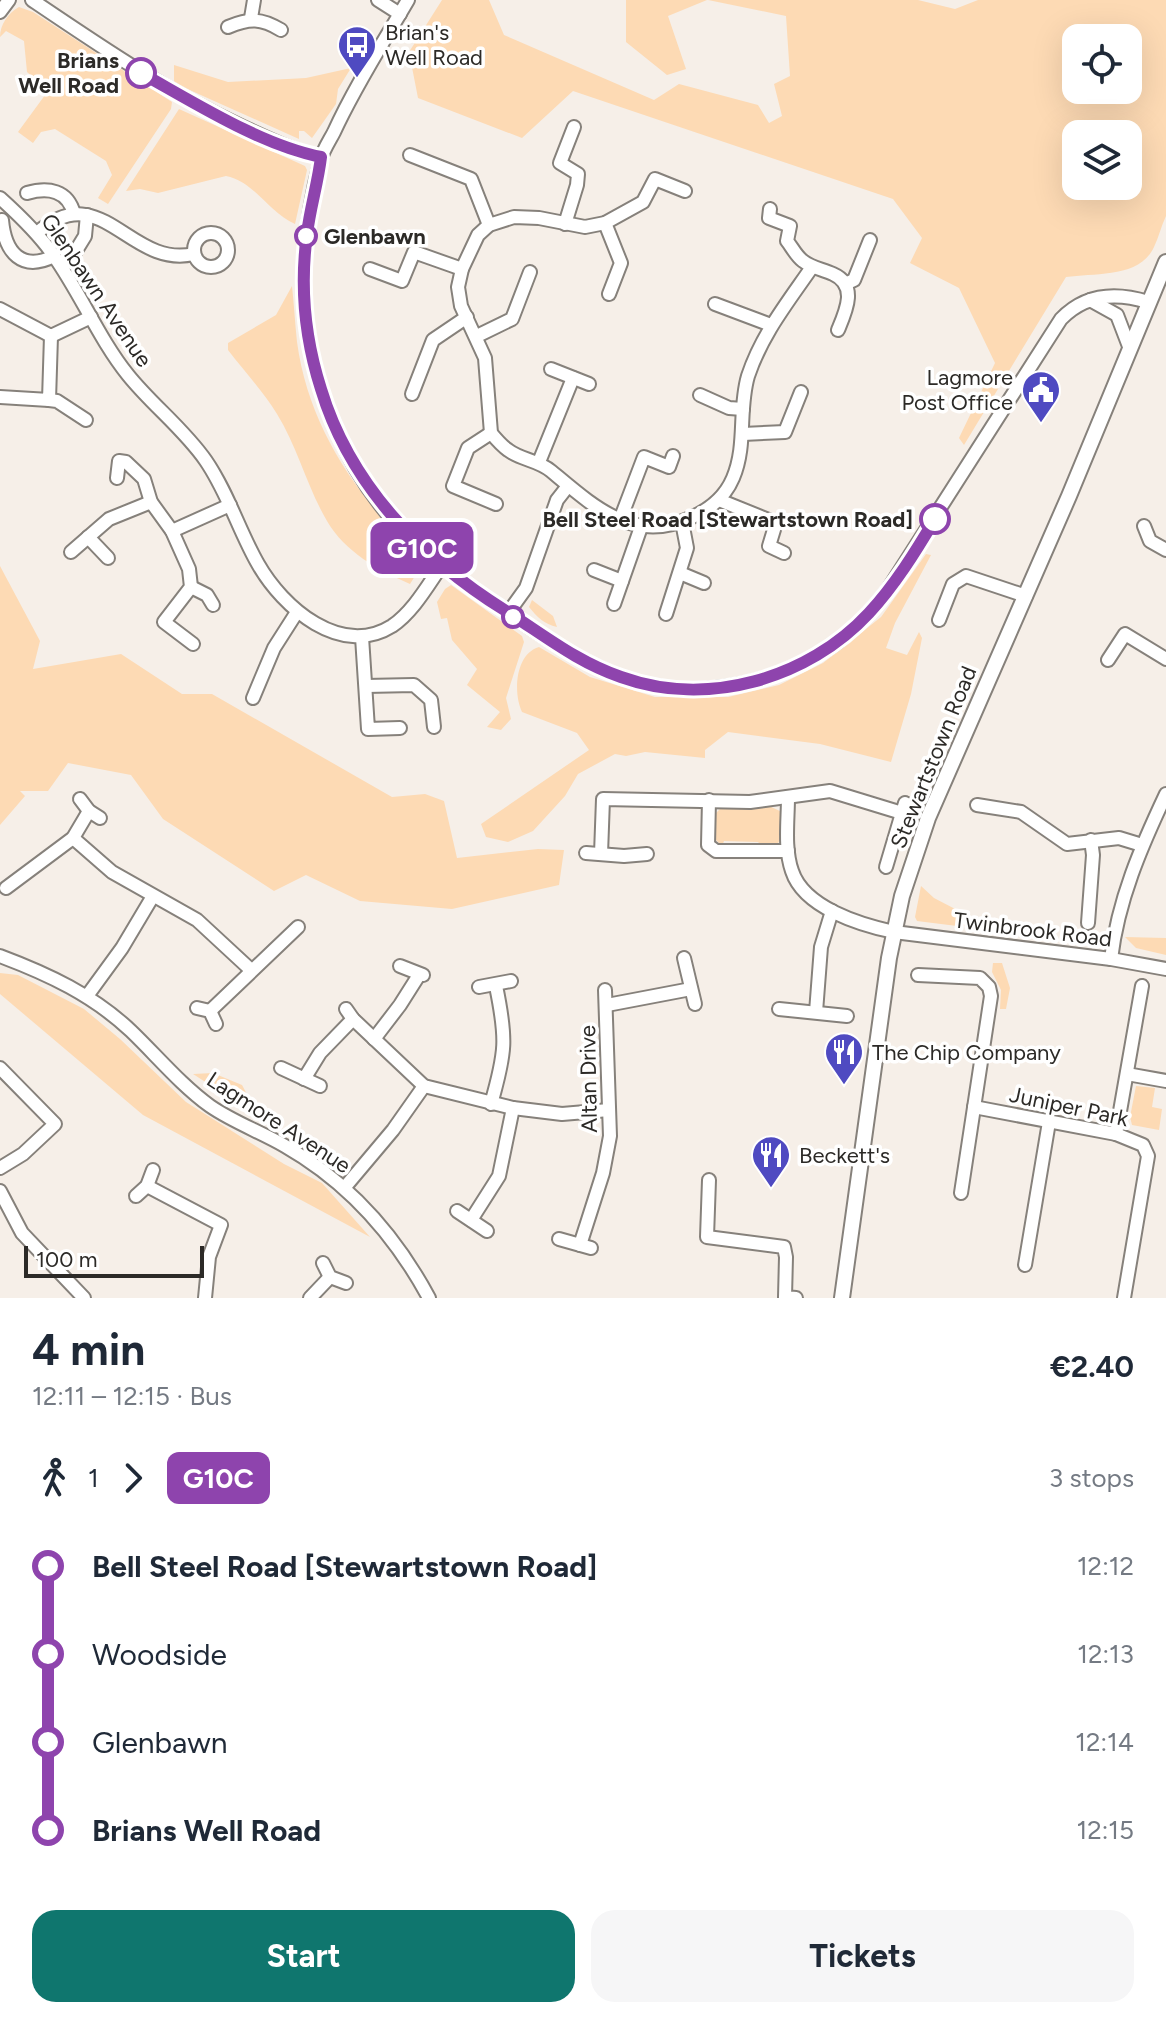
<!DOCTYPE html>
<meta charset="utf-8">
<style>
:root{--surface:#fff;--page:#f6f6f7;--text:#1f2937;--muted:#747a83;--accent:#0f766e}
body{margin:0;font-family:Figtree,sans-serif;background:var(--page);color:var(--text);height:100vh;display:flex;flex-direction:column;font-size:30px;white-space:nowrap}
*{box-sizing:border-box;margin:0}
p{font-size:26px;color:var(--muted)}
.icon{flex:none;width:44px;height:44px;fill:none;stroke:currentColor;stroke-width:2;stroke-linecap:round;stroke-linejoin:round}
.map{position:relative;height:1298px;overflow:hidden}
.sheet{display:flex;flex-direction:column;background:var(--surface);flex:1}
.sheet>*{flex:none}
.badge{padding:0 16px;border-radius:12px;font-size:28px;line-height:52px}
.controls{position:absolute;left:1062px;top:24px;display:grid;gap:16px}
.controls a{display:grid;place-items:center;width:80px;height:80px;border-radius:16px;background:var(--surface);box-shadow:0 8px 32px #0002;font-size:40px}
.scale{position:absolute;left:24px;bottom:20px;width:180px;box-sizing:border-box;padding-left:8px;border:4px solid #2c2a27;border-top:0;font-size:22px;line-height:28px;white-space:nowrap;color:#2c2a27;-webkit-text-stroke:6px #fff;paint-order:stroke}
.map>.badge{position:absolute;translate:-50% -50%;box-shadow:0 0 0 4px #fff}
.legs{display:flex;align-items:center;gap:12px;height:88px;padding:0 32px;font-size:26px}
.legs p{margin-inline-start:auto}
.overview{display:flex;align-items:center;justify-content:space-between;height:136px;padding:0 32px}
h1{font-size:44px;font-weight:700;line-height:60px}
.action{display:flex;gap:16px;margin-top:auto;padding:16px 32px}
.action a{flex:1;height:92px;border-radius:24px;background:var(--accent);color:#fff;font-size:32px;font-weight:700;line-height:92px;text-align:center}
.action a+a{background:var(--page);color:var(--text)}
ul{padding:0 32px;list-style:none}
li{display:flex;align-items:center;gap:28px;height:88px;font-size:30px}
li i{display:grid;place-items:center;width:12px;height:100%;margin:0 10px;background:currentColor}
li i::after{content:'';width:20px;height:20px;margin:-10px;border:6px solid;border-radius:50%;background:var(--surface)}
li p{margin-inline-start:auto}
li:first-child i{background:linear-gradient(#0000 50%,currentColor 0)}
li:last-child i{background:linear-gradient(currentColor 50%,#0000 0)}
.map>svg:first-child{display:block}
</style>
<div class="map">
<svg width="1166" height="1298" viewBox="0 0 1166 1298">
<rect width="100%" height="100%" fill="#f6efe8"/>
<!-- green -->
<g fill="#fddab4" fill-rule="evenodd">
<path d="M442 0H489L504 35 654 100 679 84 758 105 769 123 782 116 774 84 790 76 786 16 708 0H918L955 9 978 0H1166V216C1161 226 1159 237 1154 247 1140 278 1095 273 1066 277L964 445 959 438 995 363 959 288 910 263 922 238 893 199 573 91 522 138 418 98 409 52ZM1076 38H1128V90H1076ZM1076 134H1128V186H1076Z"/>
<path d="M626 0H707L668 16 686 69 667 75 626 42Z"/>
<path d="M19 7 33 12 172 102 171 109 108 204 98 198 112 175 106 161 55 129 41 132 33 143 18 132 48 91 27 72 24 41 6 31 0 37C0 25 8 13 19 7Z"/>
<path d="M174 65 228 82 306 78 351 68 338 89 336 104 312 138 304 131H299V139L174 83Z"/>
<path d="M179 109 305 166 307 170 295 224C269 213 254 181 226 176L158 193 140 189 126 191Z"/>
<path d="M292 286C294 305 295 323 297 342 309 430 359 498 420 559V568L410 584C378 570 345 552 327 521 307 487 298 448 277 414 263 391 244 371 228 350V343L276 315Z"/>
<path d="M926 554 931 555 895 623 886 648 907 655 919 632 922 638 911 694 891 762 820 744 728 732 705 750V758L645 752 626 756 615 754 578 774 565 796 533 831 508 842 486 837 481 824 589 750 577 733 522 712C513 693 515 654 539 647L590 677 655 697H728L779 685 823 663 881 617Z"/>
<path d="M0 566 40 641 33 669 121 654 182 694H212L392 797 425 794 444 801 457 858 538 849 564 850 559 885 452 909 360 901 306 875 274 891 163 819 131 775 68 763 48 791H20L25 796 0 825Z"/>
<path d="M451 585 522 636 524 642 506 698 511 719 501 730 487 727 500 712 467 685 477 669 452 640 447 618 441 619 437 602 445 589Z"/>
<path d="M532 600 553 616 557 627C544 624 537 617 529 607Z"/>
<path d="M767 805 782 812V836L777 845 762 846 758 842 724 841 722 846 713 837 715 814 720 809 756 808Z"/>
<path d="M921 886 934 898 986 925 957 926 917 921 915 917Z"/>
<path d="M1125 937 1166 938V955L1136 948Z"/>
<path d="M993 963H1002L1010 988 1006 1009H1000L1001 990 992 972Z"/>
<path d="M0 973 18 975 84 1009 120 1039 186 1102 284 1164 322 1183 370 1237 143 1115 0 994Z"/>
<path d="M213 1073 242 1085 257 1113 252 1112 193 1074Z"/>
<path d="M1136 1086 1155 1088 1152 1107 1162 1109 1159 1130 1132 1125 1130 1117Z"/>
</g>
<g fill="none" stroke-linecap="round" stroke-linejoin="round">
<!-- minor casing -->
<g stroke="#86817b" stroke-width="16">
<g id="minor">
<path d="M32 0C100 46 166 91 241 126 267 138 293 151 321 157"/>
<path d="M378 0 400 14"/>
<path d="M408 0C383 43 355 86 334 132 330 140 323 150 321 159 310 201 303 247 304 290 307 381 346 477 412 540 441 567 475 591 508 613 544 637 577 660 618 676 689 703 770 687 832 646 853 632 871 611 887 591L1061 319C1085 294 1116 292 1148 302"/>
<path d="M0 12 9 0"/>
<path d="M251 18 254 0"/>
<path d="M228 27C250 18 261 18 281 30"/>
<path d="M410 155 471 179 489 225"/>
<path d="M685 191 655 179 643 202 605 223 585 227 539 218 514 217 489 225 478 235 462 269 458 287 461 306 485 358 491 433C496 439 502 446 508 450 521 460 538 460 551 471 593 506 633 544 690 518 709 510 725 497 733 478 747 445 738 410 748 376 762 334 788 302 812 267"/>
<path d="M27 193C48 187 68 190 74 214"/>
<path d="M0 198C20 216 39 234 54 256 81 294 99 339 128 375 152 405 184 429 206 461 228 493 239 531 258 564 283 608 341 658 392 626 413 612 428 585 442 565"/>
<path d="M770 209 769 218 790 226 787 241C792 247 796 256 803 261 812 268 822 269 833 274 858 285 846 311 838 330"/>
<path d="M2 220C5 253 22 272 54 256"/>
<path d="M605 223 621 263 609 294"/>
<path d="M565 224 577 185 578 174 560 163 574 127"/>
<circle cx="211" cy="250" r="17"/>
<path d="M37 233C102 176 129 269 194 254"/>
<path d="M74 254 85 236 87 215"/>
<path d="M370 269 402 281 414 252 462 269"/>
<path d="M845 284 854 280 870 240"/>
<path d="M1090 300 1117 315 1130 349"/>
<path d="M715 304 771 325"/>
<path d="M0 309 51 336 91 317"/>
<path d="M477 336 512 319 530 272"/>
<path d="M551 369 589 384"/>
<path d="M412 394 433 340 467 317"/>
<path d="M700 395 729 408 743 409"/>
<path d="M0 397 49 400 51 336"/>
<path d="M49 400 57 401 86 420"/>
<path d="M491 433 468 448 453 486 496 504"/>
<path d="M743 434 785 432 801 392"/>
<path d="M539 462 573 378"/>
<path d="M117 478 119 461 126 462 144 479 151 502 172 531 189 569 191 587 164 622 193 644"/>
<path d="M719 500 776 523 769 546 784 553"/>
<path d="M620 520 644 457 669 467 673 456"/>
<path d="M1144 526 1150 541 1166 550"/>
<path d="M172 531 230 505"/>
<path d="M88 537 108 558"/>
<path d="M71 552 109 519 151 502"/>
<path d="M594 570 622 581"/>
<path d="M680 573 704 583"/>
<path d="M191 587 207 595 213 605"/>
<path d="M614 604 641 527"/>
<path d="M508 613 526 588 557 500 568 486"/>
<path d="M666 614 687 548 682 522"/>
<path d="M939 620 953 584 966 576 1026 596"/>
<path d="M362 637 368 729 400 728"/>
<path d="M1108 660 1125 634 1166 659"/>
<path d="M366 686 414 685 431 700 434 727"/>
<path d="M253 698 274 648 297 612"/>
<path d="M788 797C788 821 784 848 792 871 804 908 861 925 894 932L1111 959 1166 969"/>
<path d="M80 799 89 811 100 818"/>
<path d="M709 800 708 845 716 851H788"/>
<path d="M977 805 1021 812 1067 844 1119 838 1142 845"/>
<path d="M73 838 112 872 197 920 251 970"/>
<path d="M586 853 624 856 647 854"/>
<path d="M601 854 603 799 750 802 830 791 902 813"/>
<path d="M886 867 905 803"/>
<path d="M6 888 73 838 89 811"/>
<path d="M1088 923 1093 855 1091 840"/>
<path d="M0 956C48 974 93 995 131 1031 157 1056 181 1085 210 1106 233 1122 261 1132 285 1146 348 1182 395 1235 429 1298"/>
<path d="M684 958 695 1004"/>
<path d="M1111 959C1118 900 1141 847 1166 794"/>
<path d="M400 966 423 975"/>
<path d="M918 975 980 978 989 987 991 996 961 1193"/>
<path d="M479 987 511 981"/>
<path d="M87 996 122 948 153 896"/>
<path d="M607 1005 691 989"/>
<path d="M197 1008 210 1011 216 1024"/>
<path d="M346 1009 353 1019 424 1086 513 1108 562 1114 609 1110"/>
<path d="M779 1009 847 1016"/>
<path d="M210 1011 298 927"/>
<path d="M816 1012 821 947 832 911"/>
<path d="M374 1039 400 1005 419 975"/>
<path d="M0 1068 55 1124 23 1154 0 1168"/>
<path d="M281 1068 320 1086"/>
<path d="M1127 1074 1166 1081"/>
<path d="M304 1079 320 1053 353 1019"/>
<path d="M491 1104C506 1052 507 1039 496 986"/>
<path d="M974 1107 1116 1134 1143 1145 1148 1156 1124 1298"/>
<path d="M1116 1134 1142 986"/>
<path d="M709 1180 707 1237 784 1247 786 1257 785 1297 796 1298"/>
<path d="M147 1186 221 1225 209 1257 205 1298"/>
<path d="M345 1187 393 1130 424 1086"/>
<path d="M0 1191 22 1233 84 1298"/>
<path d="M136 1196 147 1186 153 1170"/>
<path d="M457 1211 487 1231"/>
<path d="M471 1220 499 1176 513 1108"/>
<path d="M559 1239 591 1248"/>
<path d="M580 1245 603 1173 610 1136 605 990"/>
<path d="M323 1263 330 1277 346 1283"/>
<path d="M1025 1265 1049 1122"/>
<path d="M310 1298 330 1277"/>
</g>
</g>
<!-- major casing -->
<g stroke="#86817b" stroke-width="18">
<path id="major" d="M842 1298 889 958 902 896 928 818 1069 496 1166 262"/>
</g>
<!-- minor -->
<use href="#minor" stroke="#fff" stroke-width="12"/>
<!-- major -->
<use href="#major" stroke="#fff" stroke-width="14"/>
</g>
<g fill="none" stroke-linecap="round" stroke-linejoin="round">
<!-- line-1 casing -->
<g stroke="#fff" stroke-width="18">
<path id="line-1" d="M141 73C195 103 261 145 321 157 318 183 310 208 307 234 300 285 305 339 321 389 350 485 422 559 506 611 544 635 577 662 621 677 707 708 808 679 869 613 895 585 916 551 935 519"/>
</g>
<!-- line-1 -->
<use href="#line-1" stroke="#8e44ad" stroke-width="12"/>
</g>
<!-- icons -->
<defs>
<g id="bus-pin" transform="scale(2)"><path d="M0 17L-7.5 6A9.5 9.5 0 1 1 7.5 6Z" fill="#4f4ac1" stroke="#fff"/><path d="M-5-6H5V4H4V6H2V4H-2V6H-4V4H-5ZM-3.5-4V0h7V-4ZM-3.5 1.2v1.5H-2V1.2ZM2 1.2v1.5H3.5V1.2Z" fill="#fff"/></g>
<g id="civic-pin" transform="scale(2)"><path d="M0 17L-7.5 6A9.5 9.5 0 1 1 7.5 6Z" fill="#4f4ac1" stroke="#fff"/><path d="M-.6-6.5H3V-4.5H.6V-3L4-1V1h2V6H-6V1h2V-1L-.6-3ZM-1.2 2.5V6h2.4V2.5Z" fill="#fff"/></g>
<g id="restaurant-pin" transform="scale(2)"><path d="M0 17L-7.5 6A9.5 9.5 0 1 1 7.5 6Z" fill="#4f4ac1" stroke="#fff"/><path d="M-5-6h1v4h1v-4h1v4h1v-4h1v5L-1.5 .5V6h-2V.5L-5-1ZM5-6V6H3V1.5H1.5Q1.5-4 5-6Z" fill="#fff"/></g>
</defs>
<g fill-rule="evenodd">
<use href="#bus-pin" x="357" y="45"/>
<use href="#civic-pin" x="1041" y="390"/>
<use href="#restaurant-pin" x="844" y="1052"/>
<use href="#restaurant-pin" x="771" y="1155"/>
</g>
<!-- markers -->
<g fill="#fff" stroke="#8e44ad" stroke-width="4">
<circle cx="141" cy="73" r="14"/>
<circle cx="306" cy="236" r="10"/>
<circle cx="935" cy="519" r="14"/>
<circle cx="513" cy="617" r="10"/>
</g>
<g text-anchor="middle" stroke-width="7" stroke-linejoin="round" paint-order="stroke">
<!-- poi labels -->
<g font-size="22" fill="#2c2a27" stroke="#fff" text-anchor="start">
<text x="385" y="40">Brian's<tspan x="385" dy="25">Well Road</tspan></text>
<text x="1013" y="385" text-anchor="end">Lagmore<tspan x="1013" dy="25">Post Office</tspan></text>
<text x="872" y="1060">The Chip Company</text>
<text x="799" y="1163">Beckett's</text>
</g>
<!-- stop labels -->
<g font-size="22" font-weight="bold" fill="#2c2a27" stroke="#fff" text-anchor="end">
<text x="119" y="68">Brians<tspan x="119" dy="25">Well Road</tspan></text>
<text x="324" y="244" text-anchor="start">Glenbawn</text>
<text x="913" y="527">Bell Steel Road [Stewartstown Road]</text>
</g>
<!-- street labels -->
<g font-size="22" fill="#2c2a27" stroke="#fff">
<text transform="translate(97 290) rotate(56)" y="8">Glenbawn Avenue</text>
<text transform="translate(933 757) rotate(-68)" y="8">Stewartstown Road</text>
<text transform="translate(1033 929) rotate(7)" y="8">Twinbrook Road</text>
<text transform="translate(588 1079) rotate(-91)" y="8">Altan Drive</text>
<text transform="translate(1069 1106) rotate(12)" y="8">Juniper Park</text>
<text transform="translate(279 1122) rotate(33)" y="8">Lagmore Avenue</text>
</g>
</g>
</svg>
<div class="controls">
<a><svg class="icon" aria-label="locate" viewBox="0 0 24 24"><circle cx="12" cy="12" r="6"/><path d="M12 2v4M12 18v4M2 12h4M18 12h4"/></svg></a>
<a><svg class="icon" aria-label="layers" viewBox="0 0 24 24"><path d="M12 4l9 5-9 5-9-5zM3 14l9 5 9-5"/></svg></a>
</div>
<div class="scale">100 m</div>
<b class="badge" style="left:422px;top:548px;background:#8e44ad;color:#fff">G10C</b>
</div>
<section class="sheet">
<div class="overview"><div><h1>4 min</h1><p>12:11 – 12:15 · Bus</p></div><b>€2.40</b></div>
<div class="legs"><svg class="icon" aria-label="walk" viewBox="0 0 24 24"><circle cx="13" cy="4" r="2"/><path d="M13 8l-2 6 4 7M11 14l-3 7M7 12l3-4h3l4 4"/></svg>1<svg class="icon" aria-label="forward" viewBox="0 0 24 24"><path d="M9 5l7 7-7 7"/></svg><b class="badge" style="background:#8e44ad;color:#fff">G10C</b><p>3 stops</p></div>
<ul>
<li><i style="color:#8e44ad"></i><b>Bell Steel Road [Stewartstown Road]</b><p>12:12</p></li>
<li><i style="color:#8e44ad"></i><span>Woodside</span><p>12:13</p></li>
<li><i style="color:#8e44ad"></i><span>Glenbawn</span><p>12:14</p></li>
<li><i style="color:#8e44ad"></i><b>Brians Well Road</b><p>12:15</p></li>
</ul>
<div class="action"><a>Start</a><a>Tickets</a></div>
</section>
